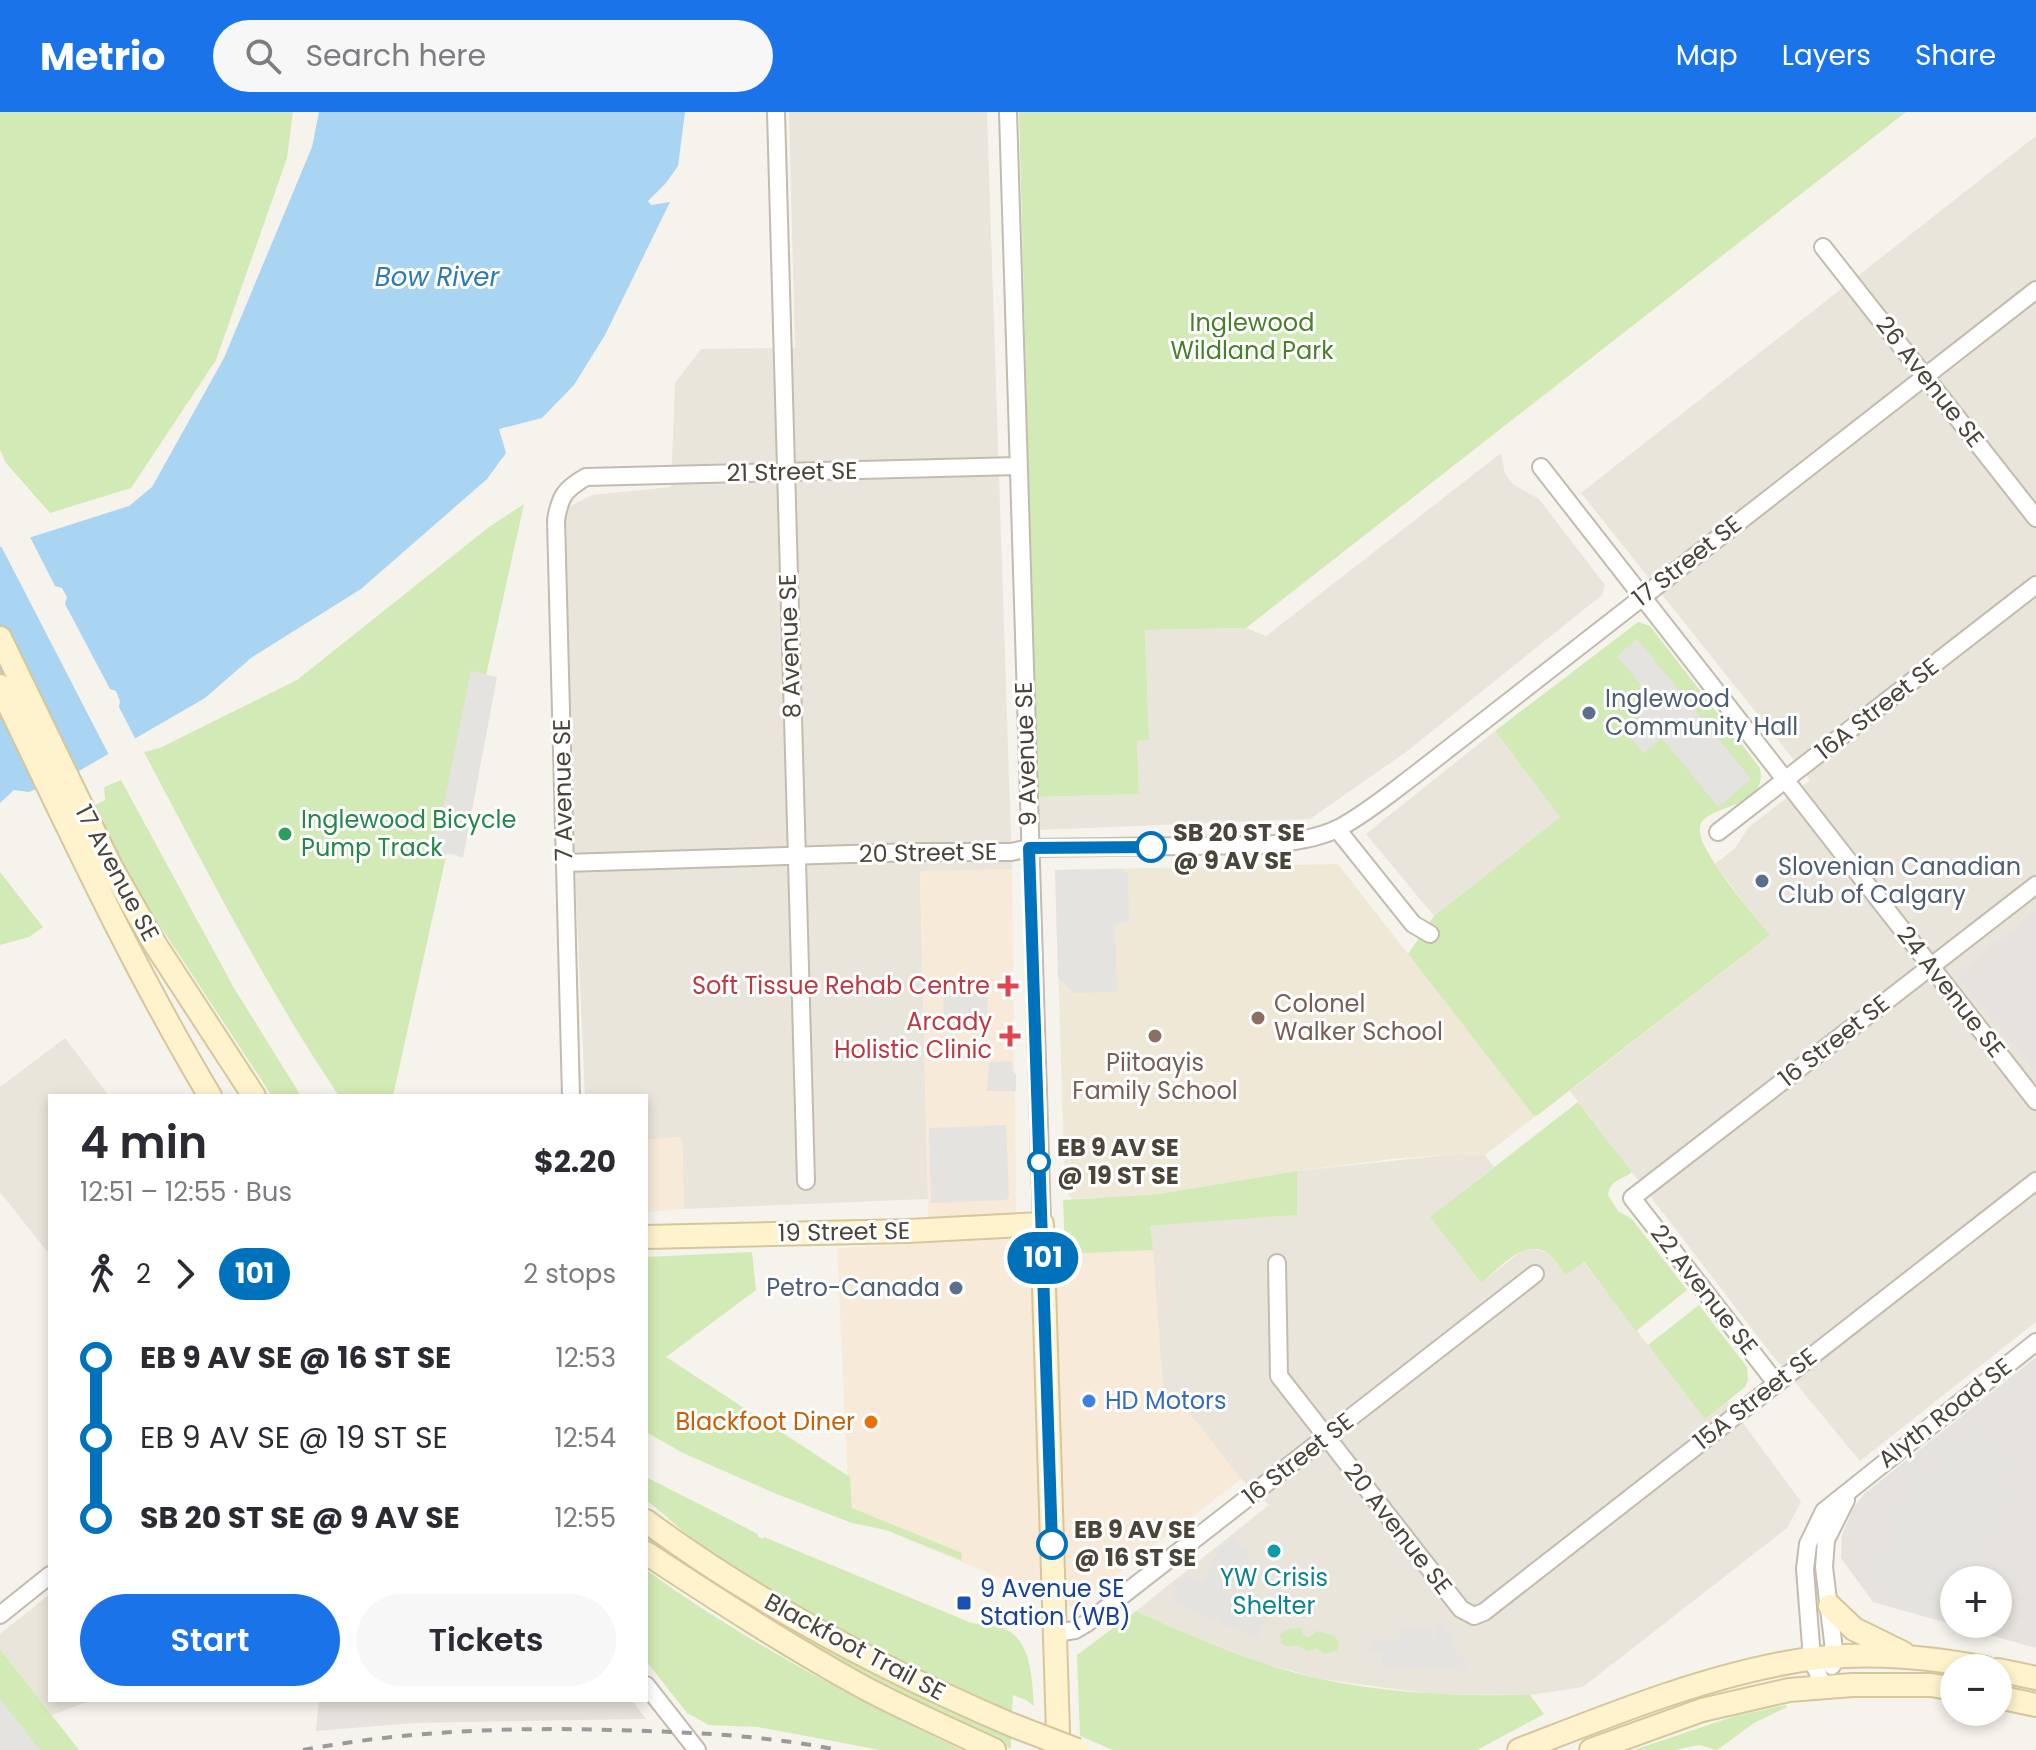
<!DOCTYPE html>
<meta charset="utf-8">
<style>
:root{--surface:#fff;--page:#f7f7f7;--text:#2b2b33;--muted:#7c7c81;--accent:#1a73e8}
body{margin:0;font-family:Poppins,sans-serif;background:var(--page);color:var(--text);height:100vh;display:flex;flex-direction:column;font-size:30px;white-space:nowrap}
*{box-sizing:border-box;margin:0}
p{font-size:26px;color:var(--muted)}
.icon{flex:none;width:44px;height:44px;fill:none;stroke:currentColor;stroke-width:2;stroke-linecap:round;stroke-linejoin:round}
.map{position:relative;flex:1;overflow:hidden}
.sheet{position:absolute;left:48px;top:982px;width:600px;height:608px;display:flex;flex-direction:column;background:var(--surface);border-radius:0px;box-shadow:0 4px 12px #0003}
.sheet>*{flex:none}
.badge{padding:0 16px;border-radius:26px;font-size:28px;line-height:52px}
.tools{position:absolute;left:1940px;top:1454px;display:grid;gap:16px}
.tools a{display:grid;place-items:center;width:72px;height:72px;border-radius:50%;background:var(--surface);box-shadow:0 4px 12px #0003;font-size:40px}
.map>.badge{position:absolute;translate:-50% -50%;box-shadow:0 0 0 4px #fff}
.legs{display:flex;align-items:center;gap:12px;height:88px;padding:0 32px;font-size:26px}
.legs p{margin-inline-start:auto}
.head{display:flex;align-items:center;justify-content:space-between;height:136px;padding:0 32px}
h1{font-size:44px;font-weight:600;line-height:60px}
.cta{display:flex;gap:16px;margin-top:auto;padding:16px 32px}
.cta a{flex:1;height:92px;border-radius:48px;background:var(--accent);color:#fff;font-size:32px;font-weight:600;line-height:92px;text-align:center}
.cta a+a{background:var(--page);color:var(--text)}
ul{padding:0 32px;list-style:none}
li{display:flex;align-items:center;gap:28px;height:80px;font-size:30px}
li i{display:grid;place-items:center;width:12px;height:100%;margin:0 10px;background:currentColor}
li i::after{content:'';width:20px;height:20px;margin:-10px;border:6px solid;border-radius:50%;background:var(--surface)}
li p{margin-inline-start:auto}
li:first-child i{background:linear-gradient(#0000 50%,currentColor 0)}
li:last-child i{background:linear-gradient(currentColor 50%,#0000 0)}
header{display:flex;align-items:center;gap:48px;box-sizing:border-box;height:112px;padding:0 40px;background:var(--accent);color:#fff}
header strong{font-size:38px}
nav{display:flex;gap:44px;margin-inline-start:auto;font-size:28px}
.search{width:560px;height:72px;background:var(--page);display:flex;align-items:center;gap:20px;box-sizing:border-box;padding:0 28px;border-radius:44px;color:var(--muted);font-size:30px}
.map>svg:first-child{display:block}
</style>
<header>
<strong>Metrio</strong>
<div class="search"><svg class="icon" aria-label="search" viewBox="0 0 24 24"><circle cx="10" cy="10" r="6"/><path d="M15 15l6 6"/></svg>Search here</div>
<nav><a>Map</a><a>Layers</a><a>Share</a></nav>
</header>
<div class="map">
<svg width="2036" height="1638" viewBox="0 0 2036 1638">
<rect width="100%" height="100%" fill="#f6f3ec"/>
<!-- residential -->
<g fill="#eae5da">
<path d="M789 0H987L1012 757 920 760 928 1087 684 1097 682 1025 646 1028V984H585L559 400 592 383 671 375 675 271 701 237 795 236Z"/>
<path d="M2036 24V798L1957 863 2036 961V1210L1860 1349 1768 1238 1570 979 1769 824 1715 752 1735 736 1749 715 1810 668 1581 381Z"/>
<path d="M1501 341 1505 362 1514 373 1539 387 1605 473 1602 483 1406 640 1310 707 1037 718V685L1139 682 1137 628 1149 627 1145 518 1246 516 1266 524Z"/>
<path d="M1495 619 1560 705 1434 804 1366 722Z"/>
<path d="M65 926 109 984H50V1143L0 1080V975Z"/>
<path d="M1457 1042 1485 1043 1494 1055 1430 1105 1481 1171 1523 1138 1535 1137 1583 1150 1705 1306 1727 1289 1801 1390 1787 1416 1583 1575 1530 1583 1432 1582 1321 1567 1263 1551 1202 1528 1136 1499 1269 1393 1241 1367 1181 1291 1164 1289 1150 1114 1297 1103V1059Z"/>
<path d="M50 1482V1588H92L52 1603 0 1537V1522Z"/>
</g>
<!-- commercial -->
<g fill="#f7ead8">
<path d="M1012 757 1017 1144 1153 1138 1164 1289 1181 1291 1241 1367 1073 1496 913 1430 858 1403 849 1395 837 1136 929 1131 920 759Z"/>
<path d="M682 1025 684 1097 646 1100V1028Z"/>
</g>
<!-- industrial -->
<g fill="#e6e2dd" fill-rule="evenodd">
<path d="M2036 798V961L1956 863Z"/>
<path d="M2036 1245V1536L1873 1490 1841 1446 1842 1422 1854 1395 1864 1382ZM1954 1468H1998V1512H1954Z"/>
<path d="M319 1588H632L646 1607 413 1611 316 1619Z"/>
</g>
<!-- education -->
<path fill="#efe8d6" d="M1338 752 1533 1003H1537L1485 1043 1457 1042 1392 1047 1297 1059 1159 1082 1072 1087 1065 1078 1055 758Z"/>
<!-- green -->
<g fill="#d2eab5">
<path d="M0 0H293L287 46 216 248 131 376 50 401 6 351 0 338Z"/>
<path d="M1019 0H1906L1246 516 1145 518 1149 628 1137 629 1139 682 1037 685Z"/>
<path d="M524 392 393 984H339C265 874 206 757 144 640L160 636 297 568 489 415Z"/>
<path d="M1638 510 1650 514 1760 656C1769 698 1704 692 1700 715 1695 736 1755 804 1770 823L1538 1003H1533L1408 842 1434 804 1560 705 1495 619Z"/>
<path d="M121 668 234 876 301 984H272L130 768 93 694 105 688 104 675Z"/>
<path d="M0 760 43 815 29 825 0 833Z"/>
<path d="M1578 990 1632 1060C1622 1068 1611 1067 1608 1083L1618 1099 1632 1107 1687 1178 1636 1219 1584 1150 1566 1163C1561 1157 1556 1148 1550 1143 1526 1123 1499 1157 1481 1171L1430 1105Z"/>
<path d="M1297 1059V1103L1150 1114 1153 1138 1065 1142 1063 1088 1159 1082Z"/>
<path d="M752 1140 756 1178 666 1245 850 1365 852 1396 962 1441 961 1448 886 1418 852 1411 774 1381 683 1341 646 1320V1145Z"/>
<path d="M1699 1193 1747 1255 1748 1268 1745 1275 1705 1307 1648 1233Z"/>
<path d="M646 1365 758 1422V1425L763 1427 764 1425 969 1510C980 1514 991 1512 1001 1515 1032 1526 1032 1567 1034 1594L1026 1588 1013 1583 1012 1601C910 1556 797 1505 708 1439 686 1423 667 1404 646 1388Z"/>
<path d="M646 1422 799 1520 880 1564 1011 1626V1637L864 1568 646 1434Z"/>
<path d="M646 1458C744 1529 852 1586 962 1638H880L758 1615 709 1613 687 1601 646 1549Z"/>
<path d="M1136 1499C1196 1526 1257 1553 1321 1567 1390 1582 1460 1584 1530 1583L1544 1602 1477 1638H1113L1080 1624 1077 1543Z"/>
<path d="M1302 1515 1303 1523 1308 1526 1317 1519 1334 1523 1339 1531 1337 1539 1324 1542 1317 1536 1307 1539 1298 1533 1287 1535 1281 1531 1280 1522 1289 1517Z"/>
<path d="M0 1537 79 1638H0Z"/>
<path d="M1786 1593 1787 1595 1754 1611 1717 1638 1699 1633 1675 1638H1634L1732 1605Z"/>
</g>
<!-- parking -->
<g fill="#e5e3e0">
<path d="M1637 527 1751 667 1718 695 1662 626 1643 641 1626 620 1635 613 1642 599 1643 590 1639 574 1641 573 1617 544Z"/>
<path d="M471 559 497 565 463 746 453 742 439 741 436 731Z"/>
<path d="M1123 757V760H1128L1129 811 1115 812 1117 880 1074 881 1058 865 1055 758Z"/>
<path d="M987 870 988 912 944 914 943 872Z"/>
<path d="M1012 949V959L1016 962V979H987L989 952 991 950Z"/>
<path d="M1006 1013 1009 1085 1006 1088 931 1091 929 1016Z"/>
<path d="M1978 1316 2013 1360 1998 1364 1995 1375 2012 1379 2010 1391 1998 1390 2005 1401 1974 1426 1962 1468H1954V1504L1913 1494 1915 1483 1905 1481 1902 1491 1890 1487 1894 1473 1877 1468 1898 1387 1910 1390 1913 1386 1902 1375 1927 1355 1935 1365 1951 1352 1944 1342Z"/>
<path d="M1232 1426 1237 1432 1250 1438 1232 1480 1221 1475 1220 1477 1268 1500 1258 1525 1219 1510 1222 1498 1216 1509 1173 1489 1177 1478 1173 1473 1185 1463 1198 1470 1205 1469 1219 1436Z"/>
<path d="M1441 1510 1453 1526V1535L1468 1554 1462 1559 1381 1554 1382 1542 1370 1540 1372 1529 1399 1528 1400 1516 1432 1517V1528L1435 1529 1436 1514Z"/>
<path d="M0 1587 40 1638H0Z"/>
</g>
<!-- water -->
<path fill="#a9d4f2" d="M319 0H685L678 54 666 71 648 89 651 93 670 90 605 223 574 273 542 306 499 317 506 341 487 367 361 477 251 546 205 586 79 659 29 680 14 678 0 691V435L129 394 152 375 224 246 312 35Z"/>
<!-- pier -->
<path fill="#f6f3ec" d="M28 421 55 474 62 476 67 485 65 492 110 577 116 579 120 589 119 595 137 630 110 645 0 432Z"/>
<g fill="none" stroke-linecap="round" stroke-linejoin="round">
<!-- minor casing -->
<g stroke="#c2bbae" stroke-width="20">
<g id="minor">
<path d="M776 0 806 1069"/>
<path d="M1008 0 1042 1112"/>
<path d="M1823 135 2036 406"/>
<path d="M1541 355 2036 989"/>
<path d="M1337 717 1413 812 1430 822"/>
<path d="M1718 720 2036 473"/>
<path d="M565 751 915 740H1011L1029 736 1266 733C1290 730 1317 727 1339 716 1367 701 1392 680 1416 662L2036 178"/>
<path d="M571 984 556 408C560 384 565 377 586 365L1018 354"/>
<path d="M1277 1151 1279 1264 1461 1497 1474 1504 1484 1500 2036 1069"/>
<path d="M1776 1271 1632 1086 2036 773"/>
<path d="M0 1503 50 1463"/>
<path d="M1055 1521 1075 1518 1087 1511 1535 1162"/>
<path d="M1832 1554 1835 1546 1824 1455 1826 1428 1846 1388"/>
<path d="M646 1573 697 1638"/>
<path d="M1823 1574 1812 1547 1805 1457 1808 1432 1824 1399 2036 1230"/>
</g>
</g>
<!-- secondary casing -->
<g stroke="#d6c79b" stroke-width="26">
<g id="secondary">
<path d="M0 526 111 755 155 832 254 984"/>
<path d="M0 574C67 713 131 852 210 984"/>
<path d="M646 1125 908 1119 1042 1112 1058 1620"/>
<path d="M646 1409C758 1492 884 1558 1012 1613"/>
<path d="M646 1441C716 1487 787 1533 861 1574 904 1597 949 1617 994 1638"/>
<path d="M1830 1494 1854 1517 1903 1541"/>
<path d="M1998 1558 2036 1566"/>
<path d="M1998 1585 2036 1593"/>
<path d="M1519 1638C1605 1605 1694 1568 1785 1551 1852 1538 1920 1543 1985 1556"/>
<path d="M1591 1638 1702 1598 1789 1578 1852 1573H1931L1954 1577"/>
</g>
</g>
<!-- minor -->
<use href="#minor" stroke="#fff" stroke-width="16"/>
<!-- secondary -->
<use href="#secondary" stroke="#fff3cd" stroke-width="22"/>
<!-- rail -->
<path stroke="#9a9a9a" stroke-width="4" stroke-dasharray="10 10" stroke-linecap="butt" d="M303 1638C405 1619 509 1615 613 1618 689 1620 764 1623 838 1638"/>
<!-- secondary-bridge casing -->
<g stroke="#d6c79b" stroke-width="26" stroke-linecap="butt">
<path id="secondary-bridge" d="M1012 1613 1077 1638"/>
</g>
<!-- secondary-bridge -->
<use href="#secondary-bridge" stroke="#fff3cd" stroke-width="22"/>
</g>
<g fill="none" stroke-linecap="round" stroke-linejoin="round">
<!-- line-1 casing -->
<g stroke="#fff" stroke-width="18">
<path id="line-1" d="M1052 1432 1029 736 1151 735"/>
</g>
<!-- line-1 -->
<use href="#line-1" stroke="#0072bc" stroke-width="12"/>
</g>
<!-- markers -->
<g fill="#5c6f8a" stroke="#fff" stroke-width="3">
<circle cx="1589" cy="601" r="8"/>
<circle cx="1762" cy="769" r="8"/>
<circle cx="956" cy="1176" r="8"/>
</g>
<circle fill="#2e9e5b" stroke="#fff" stroke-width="3" cx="285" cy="722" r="8"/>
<g fill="#fff" stroke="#0072bc" stroke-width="4">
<circle cx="1151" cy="735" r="14"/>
<circle cx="1039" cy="1050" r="10"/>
<circle cx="1052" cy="1432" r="14"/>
</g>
<g fill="#e0444e" stroke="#fff" stroke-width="3">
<path d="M1004 862h8v8h8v8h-8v8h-8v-8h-8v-8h8z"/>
<path d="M1006 912h8v8h8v8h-8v8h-8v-8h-8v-8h8z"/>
</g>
<g fill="#8d6e63" stroke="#fff" stroke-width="3">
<circle cx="1258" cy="906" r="8"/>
<circle cx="1155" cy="924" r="8"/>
</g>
<circle fill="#3f7fe0" stroke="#fff" stroke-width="3" cx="1089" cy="1289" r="8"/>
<circle fill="#e8710a" stroke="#fff" stroke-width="3" cx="871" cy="1310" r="8"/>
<circle fill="#0f9aa8" stroke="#fff" stroke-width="3" cx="1274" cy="1439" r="8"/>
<rect fill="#1a4fb4" stroke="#fff" stroke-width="3" x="956" y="1483" width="16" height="16" rx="4"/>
<g text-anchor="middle" stroke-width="6" stroke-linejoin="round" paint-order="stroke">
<!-- park labels -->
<g font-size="24" fill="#4a7f2a" stroke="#fff">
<text x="1252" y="219">Inglewood<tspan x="1252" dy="28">Wildland Park</tspan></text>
</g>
<!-- street labels -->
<g font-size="24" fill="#4b4439" stroke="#fff">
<text transform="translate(1930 270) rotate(52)" y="8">26 Avenue SE</text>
<text transform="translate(792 360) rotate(-1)" y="8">21 Street SE</text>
<text transform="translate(1687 449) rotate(-38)" y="8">17 Street SE</text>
<text transform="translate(790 534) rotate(-92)" y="8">8 Avenue SE</text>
<text transform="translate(1877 597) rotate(-38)" y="8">16A Street SE</text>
<text transform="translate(1026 642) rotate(-92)" y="8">9 Avenue SE</text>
<text transform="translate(563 678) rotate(-91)" y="8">7 Avenue SE</text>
<text transform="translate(928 741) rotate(-1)" y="8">20 Street SE</text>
<text transform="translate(117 761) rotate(62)" y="8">17 Avenue SE</text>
<text transform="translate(1951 880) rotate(52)" y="8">24 Avenue SE</text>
<text transform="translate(1834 929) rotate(-38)" y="8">16 Street SE</text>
<text transform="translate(844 1120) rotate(-1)" y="8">19 Street SE</text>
<text transform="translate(1704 1178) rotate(52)" y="8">22 Avenue SE</text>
<text transform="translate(1755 1287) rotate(-38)" y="8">15A Street SE</text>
<text transform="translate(1945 1301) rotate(-38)" y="8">Alyth Road SE</text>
<text transform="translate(1298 1347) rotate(-38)" y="8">16 Street SE</text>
<text transform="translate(1398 1417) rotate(52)" y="8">20 Avenue SE</text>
<text transform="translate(855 1535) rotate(28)" y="8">Blackfoot Trail SE</text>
</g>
<!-- service labels -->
<g font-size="24" fill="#4e5e75" stroke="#fff" text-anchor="start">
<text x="1605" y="595">Inglewood<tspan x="1605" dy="28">Community Hall</tspan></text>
<text x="1778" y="763">Slovenian Canadian<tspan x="1778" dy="28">Club of Calgary</tspan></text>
<text x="940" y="1184" text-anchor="end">Petro-Canada</text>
</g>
<!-- leisure labels -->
<g font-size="24" fill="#27864d" stroke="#fff" text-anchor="start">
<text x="301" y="716">Inglewood Bicycle<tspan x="301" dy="28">Pump Track</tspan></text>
</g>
<!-- stop labels -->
<g font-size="24" font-weight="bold" fill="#4b4439" stroke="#fff" text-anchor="start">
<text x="1173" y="729">SB 20 ST SE<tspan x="1173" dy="28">@ 9 AV SE</tspan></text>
<text x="1057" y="1044">EB 9 AV SE<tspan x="1057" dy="28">@ 19 ST SE</tspan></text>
<text x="1074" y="1426">EB 9 AV SE<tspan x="1074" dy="28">@ 16 ST SE</tspan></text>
</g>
<!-- health labels -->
<g font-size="24" fill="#be3a42" stroke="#fff" text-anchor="end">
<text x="990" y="882">Soft Tissue Rehab Centre</text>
<text x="992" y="918">Arcady<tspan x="992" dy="28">Holistic Clinic</tspan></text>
</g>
<!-- education labels -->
<g font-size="24" fill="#785e54" stroke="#fff" text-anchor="start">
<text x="1274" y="900">Colonel<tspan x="1274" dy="28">Walker School</tspan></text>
<text x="1155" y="959" text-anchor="middle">Piitoayis<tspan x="1155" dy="28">Family School</tspan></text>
</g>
<!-- shop labels -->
<g font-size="24" fill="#366cbe" stroke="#fff" text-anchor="start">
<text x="1105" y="1297">HD Motors</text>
</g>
<!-- food labels -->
<g font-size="24" fill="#c56008" stroke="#fff" text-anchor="end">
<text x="855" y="1318">Blackfoot Diner</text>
</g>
<!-- culture labels -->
<g font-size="24" fill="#0d838f" stroke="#fff">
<text x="1274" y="1474">YW Crisis<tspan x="1274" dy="28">Shelter</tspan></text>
</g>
<!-- transit labels -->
<g font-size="24" fill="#164399" stroke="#fff" text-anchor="start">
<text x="980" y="1485">9 Avenue SE<tspan x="980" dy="28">Station (WB)</tspan></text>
</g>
<!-- water labels -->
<g font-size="26" font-style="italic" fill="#2e7ab2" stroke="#fff">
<text x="437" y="174">Bow River</text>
</g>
</g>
</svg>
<div class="tools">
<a>+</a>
<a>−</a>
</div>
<b class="badge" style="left:1043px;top:1146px;background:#0072bc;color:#fff">101</b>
<section class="sheet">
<div class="head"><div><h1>4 min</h1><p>12:51 – 12:55 · Bus</p></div><b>$2.20</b></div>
<div class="legs"><svg class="icon" aria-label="walk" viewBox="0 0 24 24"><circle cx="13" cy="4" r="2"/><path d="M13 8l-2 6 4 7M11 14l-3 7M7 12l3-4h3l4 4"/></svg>2<svg class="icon" aria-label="forward" viewBox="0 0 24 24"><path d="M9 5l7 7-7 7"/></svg><b class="badge" style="background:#0072bc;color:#fff">101</b><p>2 stops</p></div>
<ul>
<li><i style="color:#0072bc"></i><b>EB 9 AV SE @ 16 ST SE</b><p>12:53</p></li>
<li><i style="color:#0072bc"></i><span>EB 9 AV SE @ 19 ST SE</span><p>12:54</p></li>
<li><i style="color:#0072bc"></i><b>SB 20 ST SE @ 9 AV SE</b><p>12:55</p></li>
</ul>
<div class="cta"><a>Start</a><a>Tickets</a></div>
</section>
</div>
